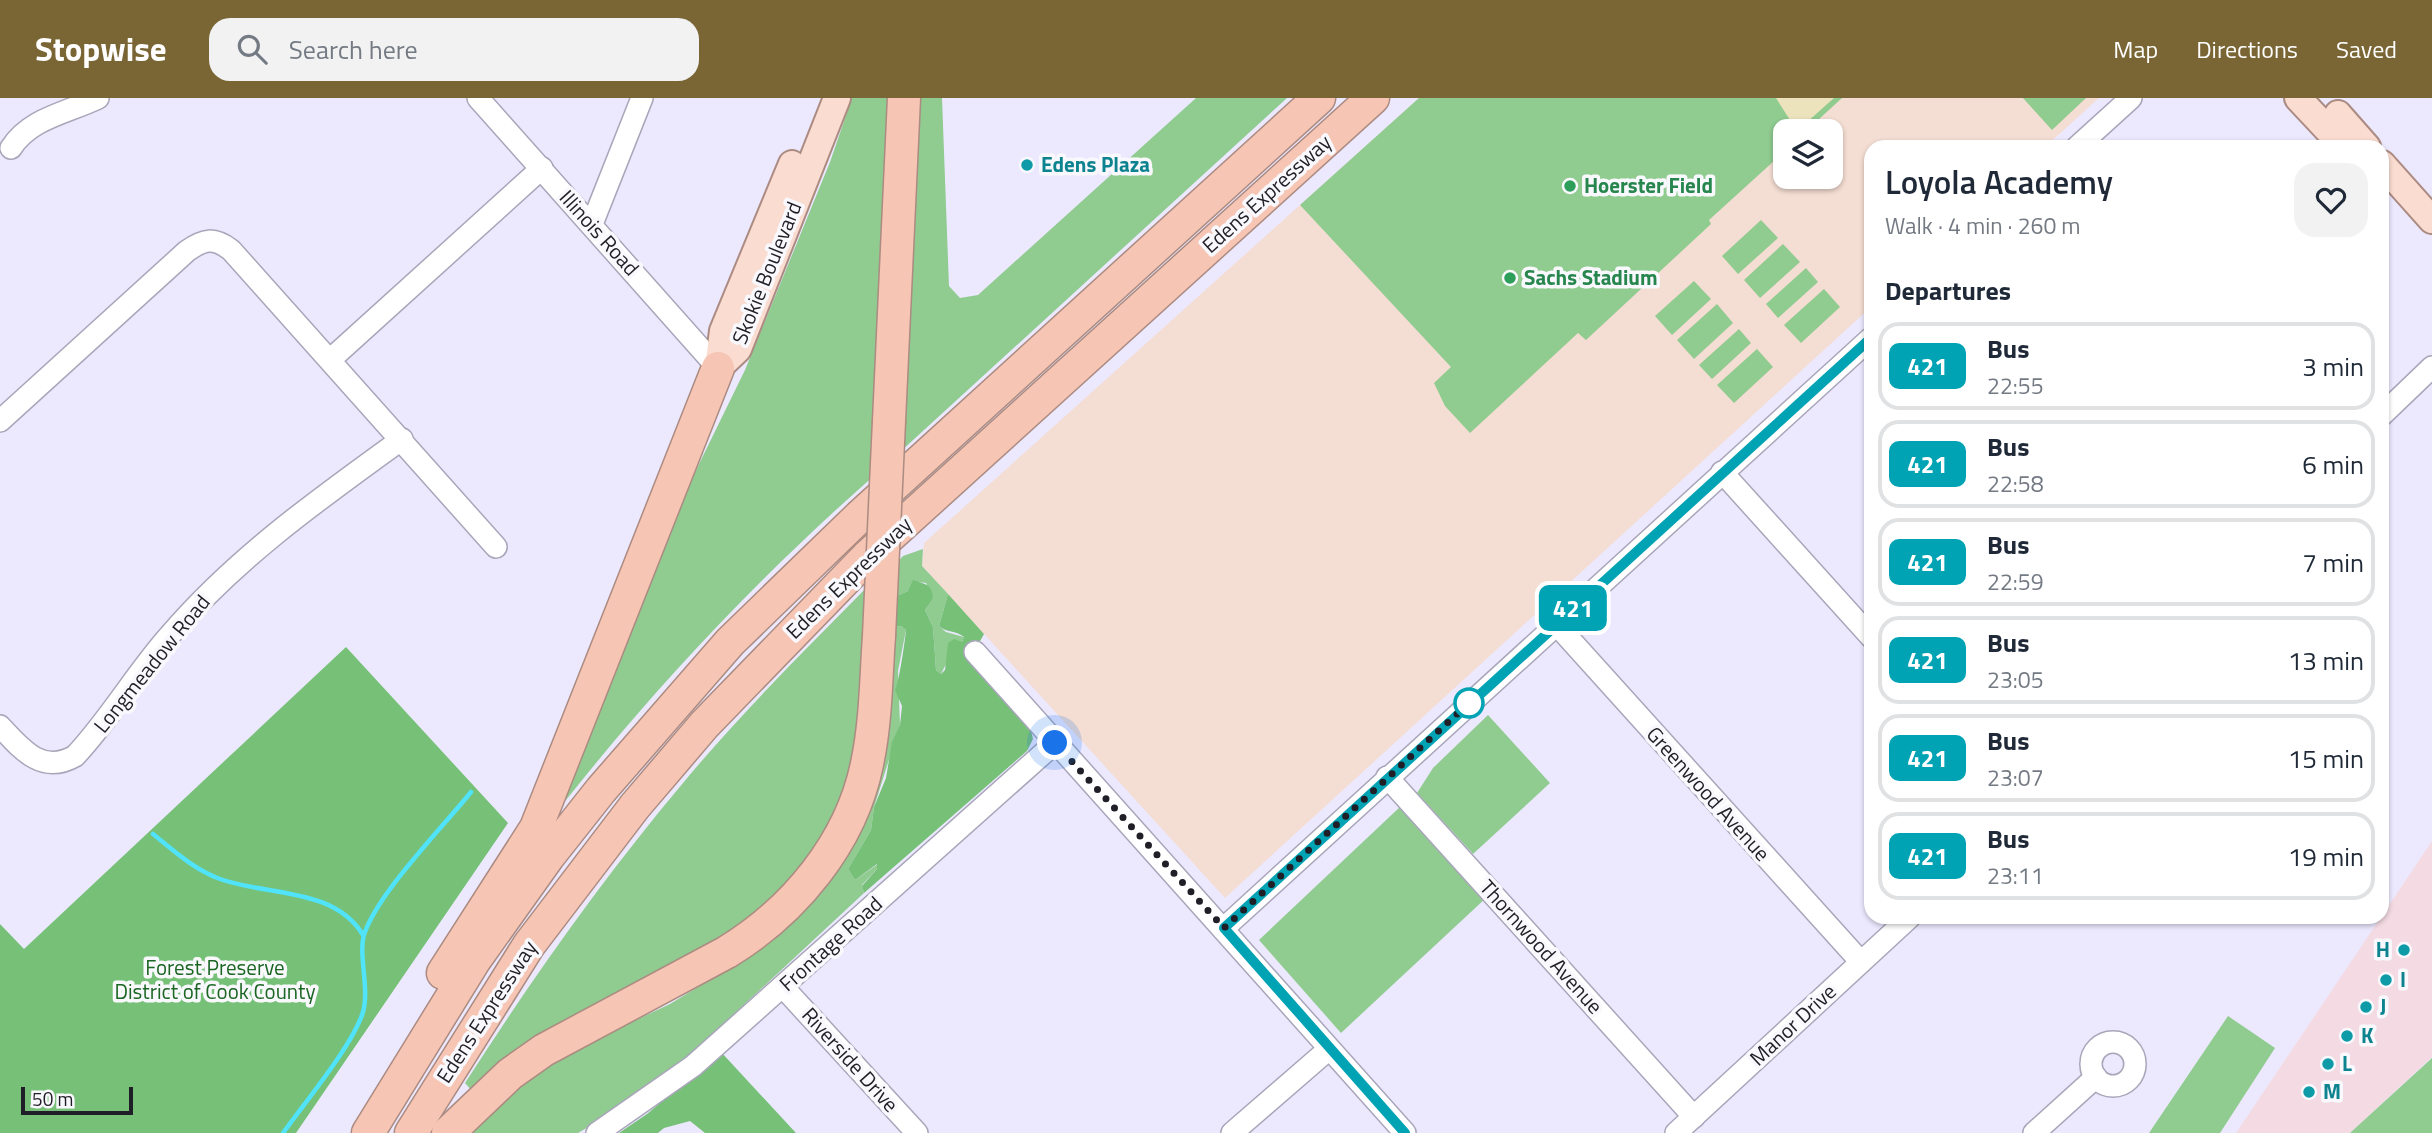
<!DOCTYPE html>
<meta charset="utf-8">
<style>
:root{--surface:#fff;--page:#f2f2f3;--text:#1f2937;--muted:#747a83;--line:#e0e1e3;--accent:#7a6534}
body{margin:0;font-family:"Titillium Web",sans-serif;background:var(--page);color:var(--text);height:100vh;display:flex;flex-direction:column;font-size:26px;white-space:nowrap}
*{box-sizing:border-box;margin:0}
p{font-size:23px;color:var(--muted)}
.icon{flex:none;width:38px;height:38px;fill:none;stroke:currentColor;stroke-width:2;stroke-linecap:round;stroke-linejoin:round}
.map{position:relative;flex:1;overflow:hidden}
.panel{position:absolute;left:1864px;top:42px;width:525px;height:784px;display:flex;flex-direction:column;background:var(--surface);border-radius:21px;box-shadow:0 2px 5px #0004}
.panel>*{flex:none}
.badge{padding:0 14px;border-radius:10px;font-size:24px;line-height:46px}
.fabs{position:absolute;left:1773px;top:21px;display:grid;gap:14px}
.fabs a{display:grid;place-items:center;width:70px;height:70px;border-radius:14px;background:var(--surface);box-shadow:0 2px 5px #0004;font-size:35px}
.scale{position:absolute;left:21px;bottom:18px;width:112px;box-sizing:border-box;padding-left:7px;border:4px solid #201e26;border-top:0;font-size:19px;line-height:24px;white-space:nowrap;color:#201e26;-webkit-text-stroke:5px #f9f9fd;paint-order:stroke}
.you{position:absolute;width:35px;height:35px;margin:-18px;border:5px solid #fff;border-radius:50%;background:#1a73e8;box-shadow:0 0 0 10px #1a73e833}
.map>.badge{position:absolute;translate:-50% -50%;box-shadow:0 0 0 4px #fff}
h2{padding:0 21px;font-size:26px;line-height:63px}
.round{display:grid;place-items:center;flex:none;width:74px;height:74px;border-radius:21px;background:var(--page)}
.overview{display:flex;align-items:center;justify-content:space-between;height:119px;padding:0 21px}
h1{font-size:33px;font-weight:600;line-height:52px}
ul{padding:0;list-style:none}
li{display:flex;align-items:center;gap:21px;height:88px;margin:0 14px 10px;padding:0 7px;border:4px solid var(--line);border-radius:21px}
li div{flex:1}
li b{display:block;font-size:26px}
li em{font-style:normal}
li .badge{min-width:77px;font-weight:700;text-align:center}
header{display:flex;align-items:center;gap:42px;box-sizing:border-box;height:98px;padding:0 35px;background:var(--accent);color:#fff}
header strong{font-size:33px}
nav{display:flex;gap:38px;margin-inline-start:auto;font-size:24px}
.search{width:490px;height:63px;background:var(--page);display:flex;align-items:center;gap:18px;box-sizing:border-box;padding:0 24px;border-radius:21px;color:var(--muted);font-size:26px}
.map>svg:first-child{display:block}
</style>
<header>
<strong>Stopwise</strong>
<div class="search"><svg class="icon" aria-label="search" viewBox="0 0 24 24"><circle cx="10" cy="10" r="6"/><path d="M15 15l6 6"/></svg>Search here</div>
<nav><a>Map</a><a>Directions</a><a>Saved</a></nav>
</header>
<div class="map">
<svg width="2432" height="1035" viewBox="0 0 2432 1035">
<rect width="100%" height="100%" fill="#ece9ff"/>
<!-- industrial -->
<path fill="#f4dbe3" d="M2432 743V959L2350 1035H2236Z"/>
<!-- education -->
<path fill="#f4ddd2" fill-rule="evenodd" d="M1419 0H2099L2045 49H1871V209L1225 800 922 468 924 445ZM1785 33H1830V79H1785Z"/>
<!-- green -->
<g fill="#90cb90">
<path d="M852 0H888L876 376C763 475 660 584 566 702L558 697 678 409 745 272 830 64Z"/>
<path d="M915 0H942L949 188 960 200 978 197 1196 0H1287L900 354Z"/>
<path d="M1419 0H1842L1806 33H1785V53L1709 122 1711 126 1586 242 1578 235 1470 335 1445 308 1434 285 1451 269 1300 107Z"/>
<path d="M2023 0H2086L2052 32Z"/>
<path d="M1761 122 1778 140 1738 176 1722 158Z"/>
<path d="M1783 146 1800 164 1760 200 1744 182Z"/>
<path d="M1806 170 1818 184 1778 220 1766 206Z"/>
<path d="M1694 183 1711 201 1672 237 1655 218Z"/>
<path d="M1824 191 1840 209 1801 245 1784 227Z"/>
<path d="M1717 206 1733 225 1694 261 1677 242Z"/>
<path d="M1739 231 1751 245 1712 281 1699 267Z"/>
<path d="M1757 251 1773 269 1734 305 1717 287Z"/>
<path d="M923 451 922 468 948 496 939 528 946 534 964 539 962 544 948 553V562L941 576 936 572 933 529 925 512 933 501 926 485 918 484 908 493 892 500 894 467 903 458Z"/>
<path d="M871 485 857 652 836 717 797 779 741 831 472 993 465 985C532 881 603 780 683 685 741 615 807 550 871 485Z"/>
<path d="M901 528 906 532 898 573 900 627 874 709 871 732 848 771 855 782 878 766 877 771 862 787 864 795 690 957 616 1013 578 1035H469L521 986 570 953 670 906 724 873 817 791 890 530Z"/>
<path d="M1488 617 1550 685 1473 756 1417 695 1433 670Z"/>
<path d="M1401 708 1487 799 1341 935 1259 842Z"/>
<path d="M2228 918 2275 950 2220 1035H2149Z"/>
<path d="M2432 960V1035H2350Z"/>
</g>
<!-- forest -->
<g fill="#77c078">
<path d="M913 482C926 487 932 485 933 501L925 512 933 529 936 572 941 576 945 572 948 545 954 541 962 544 964 539C955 532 947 535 939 528L948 496 984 536 979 545 1031 632 1033 641 1027 653 864 795 862 788 877 771V766L855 782 848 771 871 732 874 709 886 680 892 644 900 627 902 608 895 592C899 585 905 543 906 532L901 528 890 530 892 500 908 493Z"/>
<path d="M346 549 508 725 296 1035H0V826L24 851Z"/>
<path d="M721 954 796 1035H705L690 1023 664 1030 658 1035H619L647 1016Z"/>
</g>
<!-- sand -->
<path fill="#ece3bd" d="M1776 0H1834L1797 33Z"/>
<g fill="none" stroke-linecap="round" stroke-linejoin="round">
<!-- stream -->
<g stroke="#50e3fa" stroke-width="4.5">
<path d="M153 736C174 753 195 772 220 781 267 798 334 789 363 837"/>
<path d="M283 1035C305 1004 353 947 363 914 370 890 357 853 365 834 380 793 442 730 471 694"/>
</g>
<!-- minor casing -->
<g stroke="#a9a6ba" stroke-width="24">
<g id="minor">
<path d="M478 0 718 270"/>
<path d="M2077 49 2131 0"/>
<path d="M11 50C30 20 67 15 98 0"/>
<path d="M592 126 642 0"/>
<path d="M331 261 542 70"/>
<path d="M2382 317 2432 269"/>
<path d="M0 323 187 153C204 141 214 139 231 152L496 449"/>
<path d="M1722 374 1871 539"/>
<path d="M1556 526 1861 864"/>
<path d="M975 554 1405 1035"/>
<path d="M0 628C21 651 42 677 75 658 110 621 136 575 170 537 237 459 319 401 402 341"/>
<path d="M1387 679 1694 1019"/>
<path d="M1224 830 1871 240"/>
<path d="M783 889 917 1035"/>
<circle cx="2113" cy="966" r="22"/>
<path d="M597 1035 693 968 1055 645"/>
<path d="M1232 1035 1329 951"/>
<path d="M1676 1035 1910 819"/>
<path d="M2034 1035 2096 979"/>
</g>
</g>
<!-- major casing -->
<g stroke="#ab8b82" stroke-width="30">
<g id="major">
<path d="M2298 0 2344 49"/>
<path d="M2338 16 2367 49"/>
<path d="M2382 66 2432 122"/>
<path d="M718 270 738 251 837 0"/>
<path d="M718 270 723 233 792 66"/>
</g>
</g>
<!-- highway casing -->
<g stroke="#ab8b82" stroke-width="35">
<g id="highway">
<path d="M889 323 904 0"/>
<path d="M443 875 536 730 718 270"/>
<path d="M368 1035 474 863 548 759 601 692 730 544 860 418 1319 0"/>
<path d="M411 1035 529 847 635 708 705 626 869 457 1373 0"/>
<path d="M448 1035 510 976 544 952 727 854C794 813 851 745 867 666 876 624 876 580 879 538"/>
</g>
</g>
<!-- minor -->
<use href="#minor" stroke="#fff" stroke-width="21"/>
<!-- major -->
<use href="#major" stroke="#fadcd1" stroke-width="26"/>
<!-- highway -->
<use href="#highway" stroke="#f6c5b3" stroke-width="32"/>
<!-- highway-bridge casing -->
<g stroke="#ab8b82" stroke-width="35" stroke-linecap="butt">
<path id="highway-bridge" d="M879 538 889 323"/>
</g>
<!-- highway-bridge -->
<use href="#highway-bridge" stroke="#f6c5b3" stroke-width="32"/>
</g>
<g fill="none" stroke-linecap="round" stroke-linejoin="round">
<!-- line casing -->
<g stroke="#fff" stroke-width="16">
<path id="line" d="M1405 1035 1224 830 1871 240"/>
</g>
<!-- line -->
<use href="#line" stroke="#00a3b4" stroke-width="10"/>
<!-- walk -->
<path stroke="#201e26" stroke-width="7" stroke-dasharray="0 12.6" d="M1055 645 1224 830 1469 605"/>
</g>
<!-- markers -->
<g fill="#0f9aa8" stroke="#f9f9fd" stroke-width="2.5">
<circle cx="1027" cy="67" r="7"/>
<circle cx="2404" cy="852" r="7"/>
<circle cx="2386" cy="882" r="7"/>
<circle cx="2366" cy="909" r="7"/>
<circle cx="2347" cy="938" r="7"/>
<circle cx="2328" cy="966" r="7"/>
<circle cx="2309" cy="994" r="7"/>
</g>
<g fill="#2e9e5b" stroke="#f9f9fd" stroke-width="2.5">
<circle cx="1570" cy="88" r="7"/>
<circle cx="1510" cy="180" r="7"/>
</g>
<circle fill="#fff" stroke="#00a3b4" stroke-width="3.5" cx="1469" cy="605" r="14"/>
<g text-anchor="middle" stroke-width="7" stroke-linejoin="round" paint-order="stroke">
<!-- culture labels -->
<g font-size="21" font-weight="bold" fill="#0d838f" stroke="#f9f9fd" text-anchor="start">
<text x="1041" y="74">Edens Plaza</text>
<text x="2390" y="859" text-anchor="end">H</text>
<text x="2400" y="889">I</text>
<text x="2380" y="916">J</text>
<text x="2361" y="945">K</text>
<text x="2342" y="973">L</text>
<text x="2323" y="1001">M</text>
</g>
<!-- leisure labels -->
<g font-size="21" font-weight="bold" fill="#27864d" stroke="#f9f9fd" text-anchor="start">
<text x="1584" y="95">Hoerster Field</text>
<text x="1524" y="187">Sachs Stadium</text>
</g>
<!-- street labels -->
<g font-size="21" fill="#201e26" stroke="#f9f9fd">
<text transform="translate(1267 96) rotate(-42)" y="7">Edens Expressway</text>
<text transform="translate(599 135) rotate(48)" y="7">Illinois Road</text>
<text transform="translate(767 175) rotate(-68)" y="7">Skokie Boulevard</text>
<text transform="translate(849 480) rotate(-44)" y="7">Edens Expressway</text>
<text transform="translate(152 566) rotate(-51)" y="7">Longmeadow Road</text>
<text transform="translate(1708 696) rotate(48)" y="7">Greenwood Avenue</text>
<text transform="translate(831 846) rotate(-42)" y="7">Frontage Road</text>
<text transform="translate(1541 849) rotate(48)" y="7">Thornwood Avenue</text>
<text transform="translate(487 914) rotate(-57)" y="7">Edens Expressway</text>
<text transform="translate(1793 927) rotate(-43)" y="7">Manor Drive</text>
<text transform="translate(850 962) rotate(48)" y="7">Riverside Drive</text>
</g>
<!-- park labels -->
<g font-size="21" fill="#1b6622" stroke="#f9f9fd">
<text x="215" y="877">Forest Preserve<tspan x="215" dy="24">District of Cook County</tspan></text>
</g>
</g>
</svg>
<div class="fabs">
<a><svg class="icon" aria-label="layers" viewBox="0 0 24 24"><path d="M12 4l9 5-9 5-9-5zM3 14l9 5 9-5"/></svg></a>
</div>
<div class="scale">50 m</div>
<div class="you" style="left:1055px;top:645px"></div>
<b class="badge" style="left:1573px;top:510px;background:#00a3b4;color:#fff">421</b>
<section class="panel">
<div class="overview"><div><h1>Loyola Academy</h1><p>Walk · 4 min · 260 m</p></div><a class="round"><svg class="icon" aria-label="heart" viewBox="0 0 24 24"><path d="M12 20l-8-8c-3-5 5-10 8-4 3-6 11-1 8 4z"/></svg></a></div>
<h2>Departures</h2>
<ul>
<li><span class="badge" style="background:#00a3b4;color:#fff">421</span><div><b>Bus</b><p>22:55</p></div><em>3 min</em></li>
<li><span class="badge" style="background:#00a3b4;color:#fff">421</span><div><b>Bus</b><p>22:58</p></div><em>6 min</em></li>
<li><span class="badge" style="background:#00a3b4;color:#fff">421</span><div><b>Bus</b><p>22:59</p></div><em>7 min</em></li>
<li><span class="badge" style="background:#00a3b4;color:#fff">421</span><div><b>Bus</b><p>23:05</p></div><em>13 min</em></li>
<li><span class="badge" style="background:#00a3b4;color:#fff">421</span><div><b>Bus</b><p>23:07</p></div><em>15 min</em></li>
<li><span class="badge" style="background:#00a3b4;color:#fff">421</span><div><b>Bus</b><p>23:11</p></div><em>19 min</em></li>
</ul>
</section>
</div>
